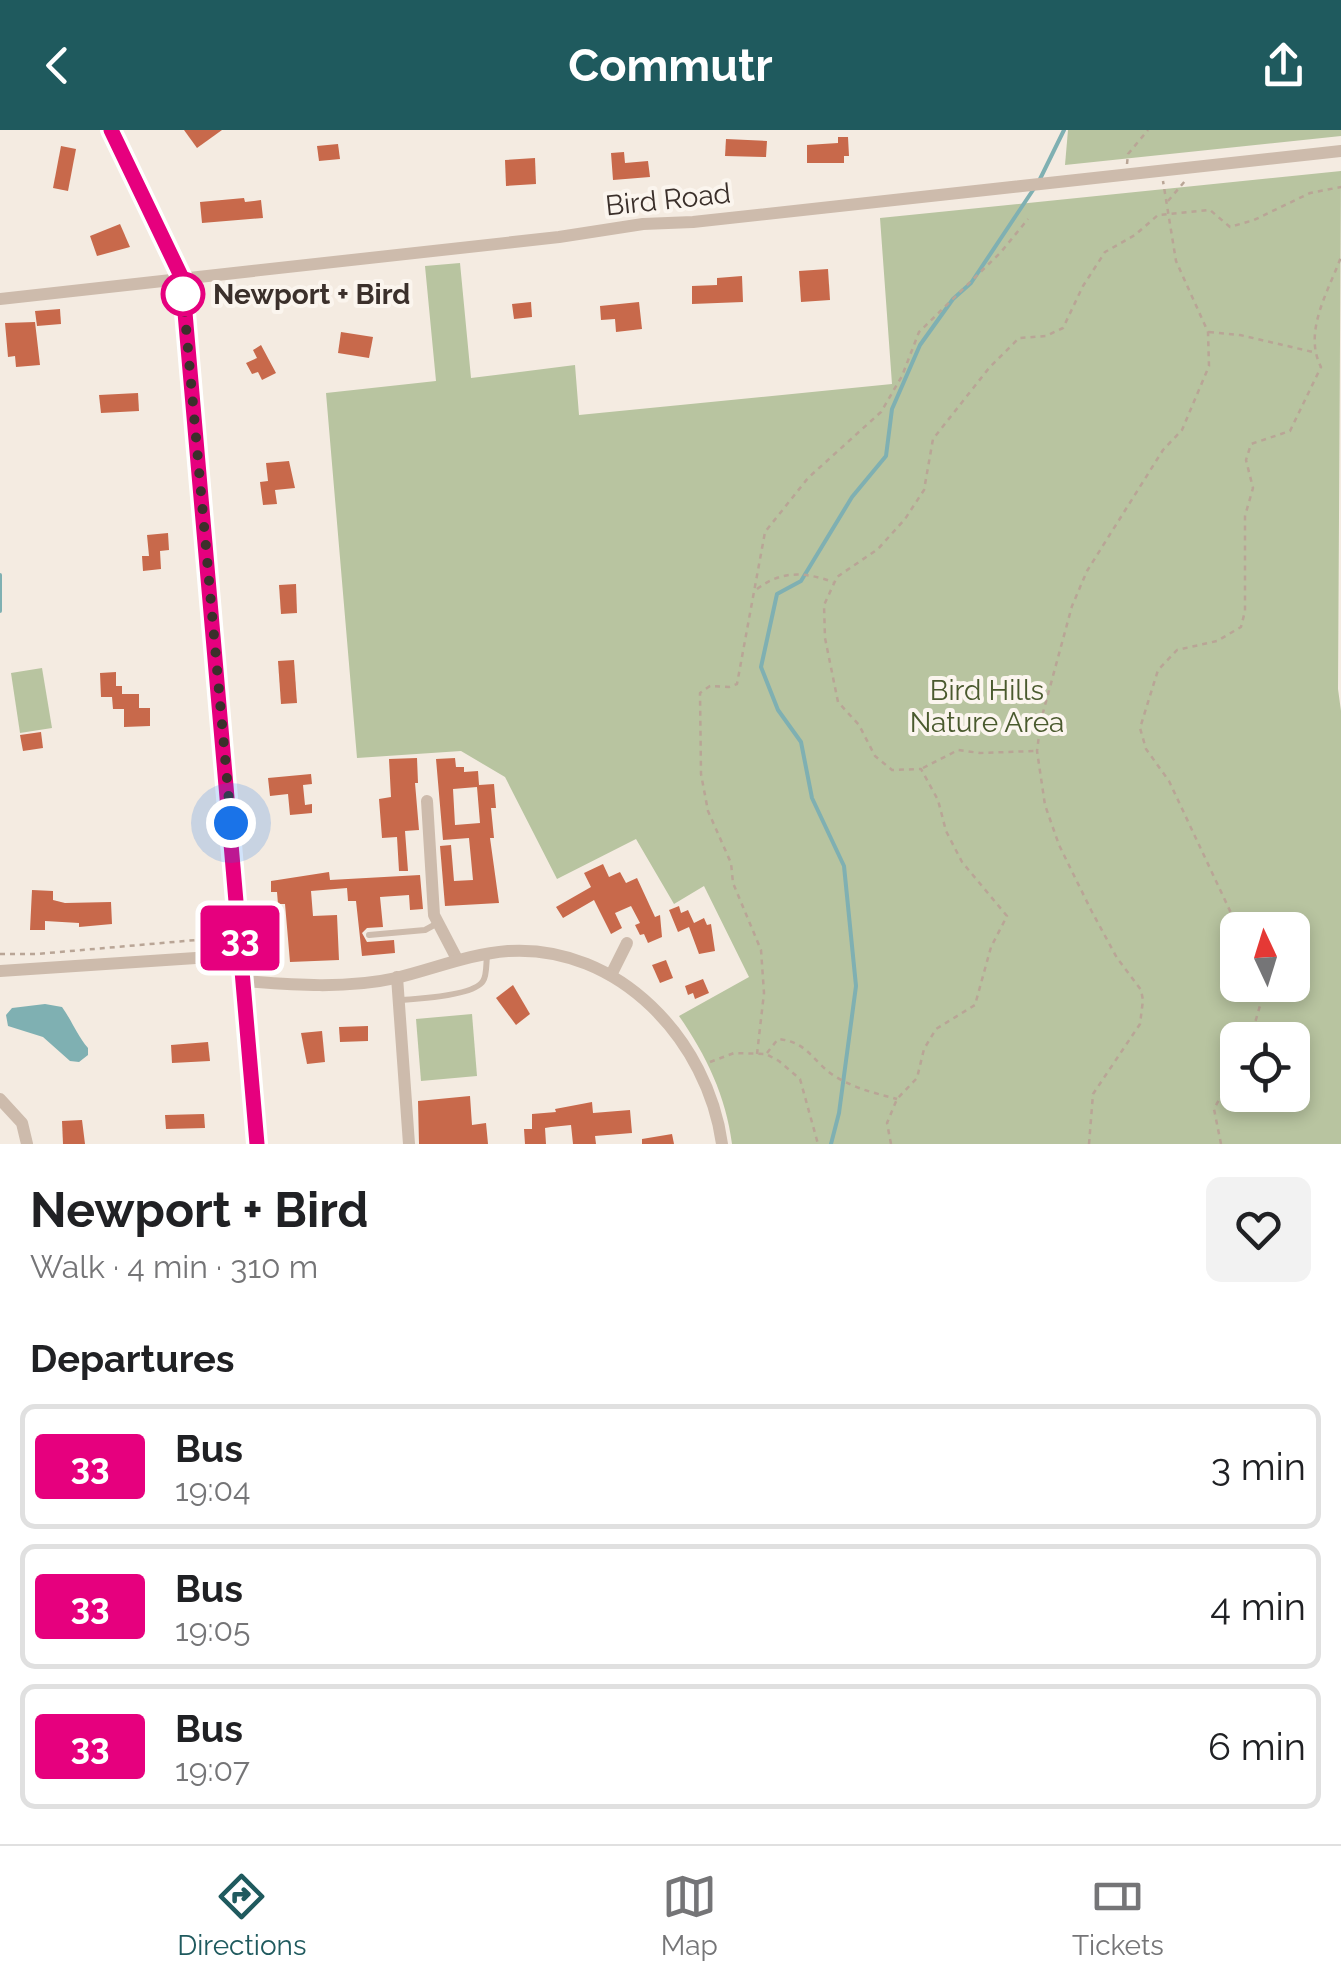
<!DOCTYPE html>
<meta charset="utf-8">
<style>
:root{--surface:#fff;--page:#f2f2f2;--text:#202124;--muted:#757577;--line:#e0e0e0;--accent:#1f5a5e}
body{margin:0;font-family:Raleway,sans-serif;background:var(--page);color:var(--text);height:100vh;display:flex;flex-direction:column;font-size:38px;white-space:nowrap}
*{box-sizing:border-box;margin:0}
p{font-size:32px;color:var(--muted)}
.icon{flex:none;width:55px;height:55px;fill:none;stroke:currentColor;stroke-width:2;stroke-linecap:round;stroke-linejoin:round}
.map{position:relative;height:1014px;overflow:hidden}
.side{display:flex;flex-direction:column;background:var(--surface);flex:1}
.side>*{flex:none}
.badge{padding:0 20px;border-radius:8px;font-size:35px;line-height:65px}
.needle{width:65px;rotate:356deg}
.tools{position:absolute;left:1220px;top:782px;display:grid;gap:20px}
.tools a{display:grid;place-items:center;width:90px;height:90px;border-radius:15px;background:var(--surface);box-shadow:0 5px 15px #0003;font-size:50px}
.you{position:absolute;width:50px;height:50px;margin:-25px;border:8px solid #fff;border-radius:50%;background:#1a73e8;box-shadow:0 0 0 15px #1a73e833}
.map>.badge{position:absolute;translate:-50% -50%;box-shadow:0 0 0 5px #fff}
h2{padding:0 30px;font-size:38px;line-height:90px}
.round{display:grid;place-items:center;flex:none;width:105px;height:105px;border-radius:15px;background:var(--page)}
.headline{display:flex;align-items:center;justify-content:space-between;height:170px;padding:0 30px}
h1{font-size:48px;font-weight:700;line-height:75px}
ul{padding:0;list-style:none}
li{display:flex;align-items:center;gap:30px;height:125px;margin:0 20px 15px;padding:0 10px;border:5px solid var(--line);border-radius:15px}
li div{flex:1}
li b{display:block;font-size:38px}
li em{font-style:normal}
li .badge{min-width:110px;font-weight:700;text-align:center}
header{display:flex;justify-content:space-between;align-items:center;height:130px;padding:0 30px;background:var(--accent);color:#fff;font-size:45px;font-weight:700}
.tab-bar{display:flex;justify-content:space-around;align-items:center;height:140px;border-top:2px solid var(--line);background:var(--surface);font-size:28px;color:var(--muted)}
.tab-bar a{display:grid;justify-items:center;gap:5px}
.tab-bar .on{color:var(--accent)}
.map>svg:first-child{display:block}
</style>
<header><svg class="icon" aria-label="back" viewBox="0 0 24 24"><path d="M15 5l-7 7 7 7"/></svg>Commutr<svg class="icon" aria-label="share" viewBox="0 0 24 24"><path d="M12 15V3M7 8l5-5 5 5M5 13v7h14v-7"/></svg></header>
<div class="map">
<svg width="1341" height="1014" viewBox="0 0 1341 1014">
<rect width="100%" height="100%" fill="#f4ebe1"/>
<!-- green -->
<g fill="#b8c4a0" fill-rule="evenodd">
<path d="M1068 0H1341V6L1065 35Z"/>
<path d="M1341 41 1338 559 1341 581V1014H732C726 966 706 925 679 886L749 847 704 756 674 774 636 709 557 749 505 647 461 621 357 628 326 263 436 251 425 136 460 133 471 248 575 235 579 285 892 254 880 88ZM1292 800V855H1238V800ZM1292 910V965H1238V910Z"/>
<path d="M42 538 52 598 20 603 11 543Z"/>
<path d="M472 884 477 946 421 951 416 889Z"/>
</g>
<!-- water -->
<path fill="#7fb0b2" d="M45 874 62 877C72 891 77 905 88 918V925L79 932 70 931 43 907 8 896 6 885 12 878Z"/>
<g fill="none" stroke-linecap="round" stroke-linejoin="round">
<!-- stream -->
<g stroke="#7fb0b2" stroke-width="4">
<path d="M1040 49 1064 0"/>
<path d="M0 445V481"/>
<path d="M831 1014 839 983 856 856 844 736 812 668 801 612 778 580 761 537 777 464 801 451 852 367 886 326 892 279 920 215 953 169 971 153 1035 57"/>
</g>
</g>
<!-- building -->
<g fill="#c8694b" fill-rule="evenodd">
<path d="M184 0H222L197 18Z"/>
<path d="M838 7H848L849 26H844V33H807V15L838 13Z"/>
<path d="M726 9 767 11 766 27 725 26Z"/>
<path d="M338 14 340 29 319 31 317 16Z"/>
<path d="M61 16 76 19 68 61 53 58Z"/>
<path d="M624 22 625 33 648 31 650 47 613 50 611 23Z"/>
<path d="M535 28 536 54 506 56 505 30Z"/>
<path d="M244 68 245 72 261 70 263 88 202 93 200 72Z"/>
<path d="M120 94 130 117 97 126 90 106Z"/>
<path d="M828 139 830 170 801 172 799 141Z"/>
<path d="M742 146 743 172 692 174V156L717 155V148Z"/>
<path d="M531 172 532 187 514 189 512 174Z"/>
<path d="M639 172 642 199 616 202 615 189 601 190 600 176Z"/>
<path d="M60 179 61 194 37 196 35 181Z"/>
<path d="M35 192 40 235 16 237 15 226 8 227 5 193Z"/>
<path d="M341 202 373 207 369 228 338 223Z"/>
<path d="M261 215 276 243 262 250 258 242 252 244 246 233 257 228 253 220Z"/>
<path d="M138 263 139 281 101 283 99 265Z"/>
<path d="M289 331 295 358 275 360 277 374 263 375 260 352 268 351 266 333Z"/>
<path d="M168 403 169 420 160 421 161 439 143 441 142 426H149L147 405Z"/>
<path d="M296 454 297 483 281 484 279 455Z"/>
<path d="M294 530 297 573 281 574 278 531Z"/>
<path d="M116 542V556H122V564H139V578H150V596L124 597V579H113L112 567H101L100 543Z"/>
<path d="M41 602 43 618 23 621 20 605Z"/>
<path d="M417 628 418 653H415L419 700 405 701 408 741H399L397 707 382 708 379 669 391 667 389 629Z"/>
<path d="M455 628 456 637H464V642L478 641 479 655 494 654 496 678H491L494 708H490L499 773 445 776 440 716 451 715 454 751 473 750 469 708 443 710 436 629ZM477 657 480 693 455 695 453 659Z"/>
<path d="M311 644 312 654 303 655 305 675 312 674V683L290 685 288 664 270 666 268 648Z"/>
<path d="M603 734 609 747 620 742 626 753 637 748 655 787 660 785 662 807 648 813 644 804 640 805 635 795 640 793 631 776 615 783 622 798 611 804 594 770 563 788 556 777 591 757 584 743Z"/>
<path d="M329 742 330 750 420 745 423 779 410 780 409 765 380 767 383 797 367 798 362 803 367 812 394 810 395 823 362 826 356 771H348L347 758 311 761 313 786 337 785 339 830 290 832 285 774H278L277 762H271V751Z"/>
<path d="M32 760 53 761V770L65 773 111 772 112 794 79 797V793L45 791V800H30Z"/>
<path d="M679 776 681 783 688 780 694 793 704 788 707 795 711 794 715 821 699 824 689 797 678 802 669 780Z"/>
<path d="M666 830 673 848 660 853 652 835Z"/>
<path d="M703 849 709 863 695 869 693 863 688 865 685 856Z"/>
<path d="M513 855 530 884 516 895 496 868Z"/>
<path d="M368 896V911L340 912 339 897Z"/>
<path d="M322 901 325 932 307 934 301 903Z"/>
<path d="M208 912 210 931 172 933 171 915Z"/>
<path d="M470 966 472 995 486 993 488 1014H419L418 971Z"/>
<path d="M592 972 593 983 630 980 632 1003 595 1006 596 1014H573L571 995 551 997 545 998 546 1014H525L524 999H532V984L556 982 555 979Z"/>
<path d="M204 984 205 998 166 999 165 985Z"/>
<path d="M82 990 85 1014H63L62 991Z"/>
<path d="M672 1004 674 1014H642V1009Z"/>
</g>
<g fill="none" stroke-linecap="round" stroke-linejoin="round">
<!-- path -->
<g stroke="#b9a596" stroke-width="2.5" stroke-dasharray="5 5" stroke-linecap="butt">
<path d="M1127 34 1128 24 1148 0"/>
<path d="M1168 71 1185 51"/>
<path d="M1209 202 1240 205 1313 222"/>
<path d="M757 459C782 440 805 442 833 452"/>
<path d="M923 638 958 620 980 623 1035 621"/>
<path d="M1239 800 1169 651 1146 619 1140 598 1158 540 1177 520 1217 511 1241 497 1245 481V386L1253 358 1246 330 1251 314 1290 301 1321 237C1303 202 1328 162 1341 127"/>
<path d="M0 824H37L219 808V813"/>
<path d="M1250 910 1266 855"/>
<path d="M767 923 778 909C809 912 812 932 836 947 856 959 875 963 897 969"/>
<path d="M757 924 764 863 761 820 733 753 731 733 708 681 701 644 700 563 710 556 729 557 737 554 765 402 808 348 881 282 902 246 919 202 1001 122 1028 89"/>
<path d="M710 932 734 923 766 924 779 931 800 949 818 1014"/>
<path d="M891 1014 887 993 897 969 917 948 924 919 936 899 975 875 991 817 1007 786 962 732 946 701 938 670 921 639 892 640 875 626 859 595 838 572 825 508 824 475 837 447 878 419 905 389 924 360 933 309 989 238 1019 208 1046 206 1063 198 1083 156 1105 122 1135 105 1158 85 1210 80 1230 97 1254 90 1310 63 1341 57"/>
<path d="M1089 1014 1093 964 1140 894 1143 870 1141 860 1117 828 1091 780 1059 715 1045 675 1037 621 1041 590 1072 476 1087 441 1163 320 1182 300 1209 236 1208 202 1176 131 1163 51"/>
<path d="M1221 1014 1214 979 1238 934"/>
</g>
<!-- service -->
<g stroke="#cdbbac" stroke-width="6">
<path d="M369 805 425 800 436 794"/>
<path d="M400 870C417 869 474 866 483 851 487 846 486 833 487 826"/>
</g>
<!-- minor -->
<g stroke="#cdbbac" stroke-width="12">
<path d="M0 169 559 107 643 94 693 92 1341 21"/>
<path d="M427 671 434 785 457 829"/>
<path d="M0 841 241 825"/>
<path d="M611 845 627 813"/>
<path d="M397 847 409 1014"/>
<path d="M243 851C293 855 347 859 396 848 434 839 469 824 508 821 619 814 708 911 722 1014"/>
<path d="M0 969 22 993 27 1014"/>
</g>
<!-- tertiary -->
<path stroke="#cdbbac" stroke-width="15" d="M111 0 182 148 257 1014"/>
</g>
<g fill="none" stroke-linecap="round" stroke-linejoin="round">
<!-- line casing -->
<g stroke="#fff" stroke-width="22">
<path id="line" d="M111 0 182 148 257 1014"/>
</g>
<!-- line -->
<use href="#line" stroke="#e6007e" stroke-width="15"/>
<!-- walk -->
<path stroke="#3b302b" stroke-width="10" stroke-dasharray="0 18" d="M183 164 231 693"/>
</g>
<!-- markers -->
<circle fill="#fff" stroke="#e6007e" stroke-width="5" cx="183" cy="164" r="20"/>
<g text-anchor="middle" stroke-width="8" stroke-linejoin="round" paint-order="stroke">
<!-- street labels -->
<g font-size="28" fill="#3b302b" stroke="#fbf5ee">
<text transform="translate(668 69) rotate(-6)" y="10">Bird Road</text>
</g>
<!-- stop labels -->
<g font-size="28" font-weight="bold" fill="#3b302b" stroke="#fbf5ee" text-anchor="start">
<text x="213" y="174">Newport + Bird</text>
</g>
<!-- park labels -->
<g font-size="28" fill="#4a5a2e" stroke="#fbf5ee">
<text x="987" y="570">Bird Hills<tspan x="987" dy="32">Nature Area</tspan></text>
</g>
</g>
</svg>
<div class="tools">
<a><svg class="needle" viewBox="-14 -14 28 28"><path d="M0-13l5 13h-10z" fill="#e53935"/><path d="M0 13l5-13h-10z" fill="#757577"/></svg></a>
<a><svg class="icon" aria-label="locate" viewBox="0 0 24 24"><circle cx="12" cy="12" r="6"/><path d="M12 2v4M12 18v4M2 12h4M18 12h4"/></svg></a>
</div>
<div class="you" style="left:231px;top:693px"></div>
<b class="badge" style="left:240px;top:808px;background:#e6007e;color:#fff">33</b>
</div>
<section class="side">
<div class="headline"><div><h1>Newport + Bird</h1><p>Walk · 4 min · 310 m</p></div><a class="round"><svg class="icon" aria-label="heart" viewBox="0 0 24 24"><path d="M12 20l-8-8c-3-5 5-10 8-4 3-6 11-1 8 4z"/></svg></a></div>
<h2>Departures</h2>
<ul>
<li><span class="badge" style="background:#e6007e;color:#fff">33</span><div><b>Bus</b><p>19:04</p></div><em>3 min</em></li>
<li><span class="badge" style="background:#e6007e;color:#fff">33</span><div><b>Bus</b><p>19:05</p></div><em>4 min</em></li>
<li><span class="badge" style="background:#e6007e;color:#fff">33</span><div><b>Bus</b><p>19:07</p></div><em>6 min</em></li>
</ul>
</section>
<nav class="tab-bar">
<a class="on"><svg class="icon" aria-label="directions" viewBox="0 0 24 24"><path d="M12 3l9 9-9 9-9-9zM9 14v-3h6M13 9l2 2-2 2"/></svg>Directions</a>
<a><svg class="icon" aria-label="map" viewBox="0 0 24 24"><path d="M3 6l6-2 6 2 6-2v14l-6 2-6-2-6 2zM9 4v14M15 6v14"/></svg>Map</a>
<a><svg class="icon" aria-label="tickets" viewBox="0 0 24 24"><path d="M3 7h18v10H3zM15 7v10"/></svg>Tickets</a>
</nav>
